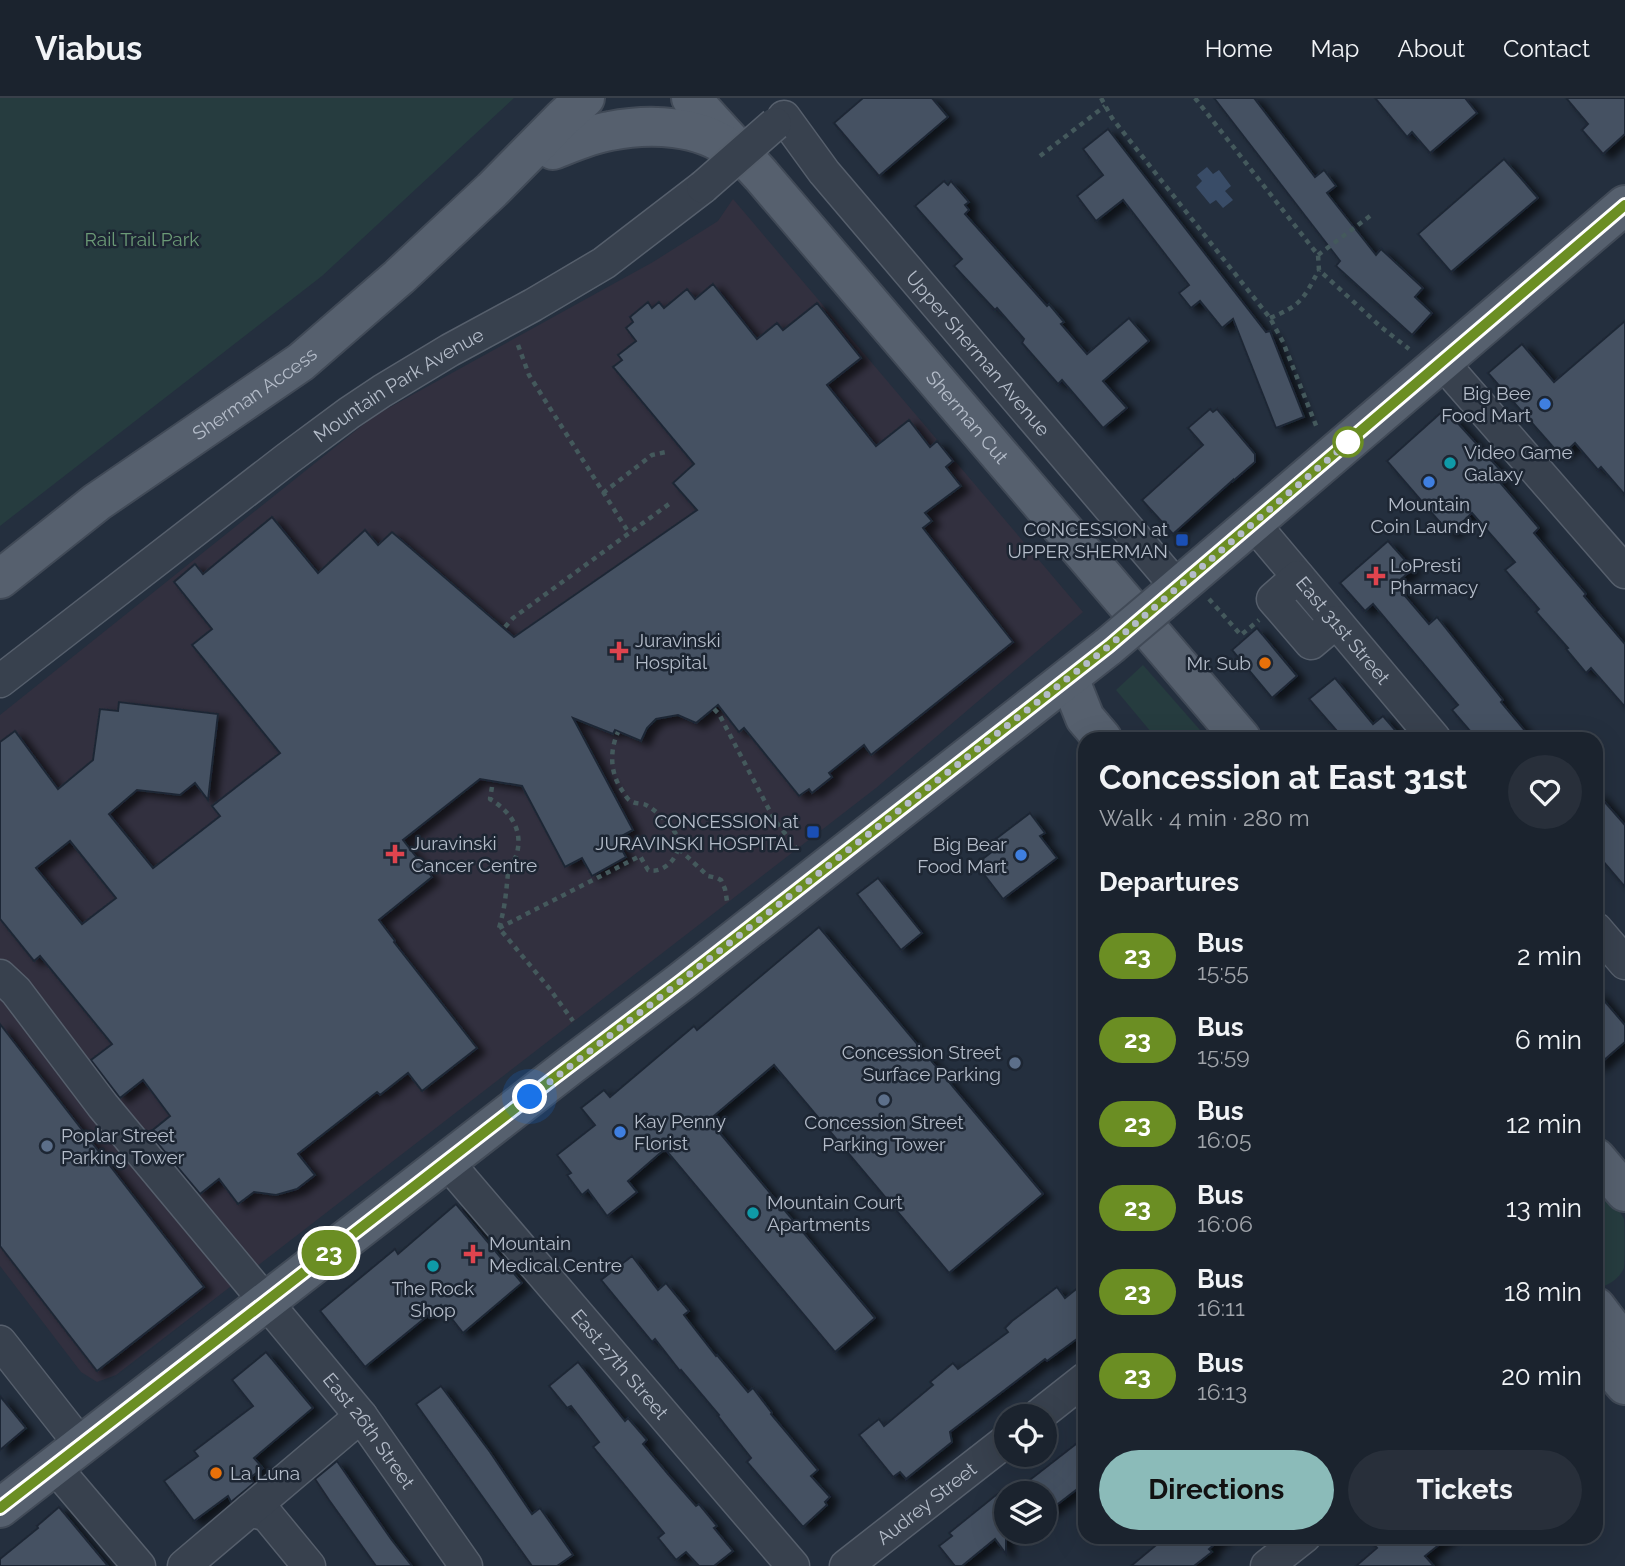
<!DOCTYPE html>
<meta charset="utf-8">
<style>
:root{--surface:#1b232e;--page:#282f3a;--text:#f1f3f6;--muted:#a0a4aa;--line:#39404a;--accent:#8bbbb9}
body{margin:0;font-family:Raleway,sans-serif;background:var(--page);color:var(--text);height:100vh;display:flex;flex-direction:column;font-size:26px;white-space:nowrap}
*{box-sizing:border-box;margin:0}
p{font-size:23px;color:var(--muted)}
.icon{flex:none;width:38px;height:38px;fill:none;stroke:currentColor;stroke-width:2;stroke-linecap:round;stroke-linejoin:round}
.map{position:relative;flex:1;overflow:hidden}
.details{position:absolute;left:1078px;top:634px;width:525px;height:812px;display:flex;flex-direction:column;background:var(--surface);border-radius:21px;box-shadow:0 7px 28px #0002,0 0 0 2px var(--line)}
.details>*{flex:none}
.badge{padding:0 14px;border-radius:23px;font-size:24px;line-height:46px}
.controls{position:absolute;left:994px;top:1306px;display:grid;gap:14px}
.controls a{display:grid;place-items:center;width:63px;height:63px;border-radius:50%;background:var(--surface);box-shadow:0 7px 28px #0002,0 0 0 2px var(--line);font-size:35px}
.you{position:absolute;width:35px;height:35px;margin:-18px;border:5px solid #fff;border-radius:50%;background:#1a73e8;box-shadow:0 0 0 10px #1a73e833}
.map>.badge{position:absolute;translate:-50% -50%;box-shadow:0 0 0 4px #fff}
h2{padding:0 21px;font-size:26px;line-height:63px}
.round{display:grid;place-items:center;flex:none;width:74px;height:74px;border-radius:37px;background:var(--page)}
.overview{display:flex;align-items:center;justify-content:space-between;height:119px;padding:0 21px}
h1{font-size:33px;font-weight:700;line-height:52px}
.action{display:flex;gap:14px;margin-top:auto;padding:14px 21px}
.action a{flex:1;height:80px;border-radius:42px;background:var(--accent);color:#111;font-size:28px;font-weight:700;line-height:80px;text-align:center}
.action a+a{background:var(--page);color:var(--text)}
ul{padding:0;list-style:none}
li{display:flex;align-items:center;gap:21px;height:84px;padding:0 21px}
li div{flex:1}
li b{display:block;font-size:26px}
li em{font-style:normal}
li .badge{min-width:77px;font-weight:700;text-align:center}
header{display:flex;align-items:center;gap:42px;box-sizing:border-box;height:98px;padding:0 35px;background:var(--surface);border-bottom:2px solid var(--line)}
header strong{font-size:33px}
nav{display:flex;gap:38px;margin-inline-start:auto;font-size:24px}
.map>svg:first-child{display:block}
</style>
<header>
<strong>Viabus</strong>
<nav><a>Home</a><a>Map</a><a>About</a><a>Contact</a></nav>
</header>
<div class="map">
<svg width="1625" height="1468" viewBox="0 0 1625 1468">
<defs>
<filter id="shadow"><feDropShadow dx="8" dy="4.5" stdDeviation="3.5" flood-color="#0009"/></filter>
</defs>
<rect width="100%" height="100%" fill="#242f3e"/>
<!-- medical -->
<path fill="#32303f" d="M733 101 1083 514 876 690 116 1277 97 1284 81 1274 0 1168V617L374 318 653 164 718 123Z"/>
<!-- green -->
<g fill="#263c3f">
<path d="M0 0H514L322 178 0 428Z"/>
<path d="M1143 567 1207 640H1156L1116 592Z"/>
<path d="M1596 1086C1605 1096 1618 1108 1624 1121 1625 1127 1625 1164 1624 1170 1620 1179 1612 1185 1604 1188L1596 1179Z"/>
</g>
<!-- water -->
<path fill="#394c67" d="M1207 69 1213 76 1219 72 1231 88 1225 93 1233 102 1223 110 1216 102 1210 106 1196 89 1202 83 1197 77Z"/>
<!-- building -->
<g fill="#455162" stroke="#1f2835" stroke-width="2" fill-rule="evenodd" filter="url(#shadow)">
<path d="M863 0H932L948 19 879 78 834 25Z"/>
<path d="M1214 0H1254L1315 79 1324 72 1336 88 1327 95 1376 157 1381 151 1423 190 1415 199 1432 215 1412 237 1336 168 1340 163Z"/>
<path d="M1375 0H1465L1477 15 1430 55 1412 34 1407 39Z"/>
<path d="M1566 0H1625V36L1603 56 1582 32 1588 26Z"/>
<path d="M1108 31 1266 234 1270 233 1304 319 1276 330 1233 221 1222 230 1200 203 1191 210 1179 195 1189 187 1123 102 1096 123 1077 98 1103 77 1083 51Z"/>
<path d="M1504 61 1538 100 1451 174 1418 136Z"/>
<path d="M944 83 948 87 951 83 969 104 965 107 969 112 965 116 1047 208 1049 206 1064 224 1061 226 1087 256 1129 220 1149 243 1103 283 1127 310 1103 330 1062 282 1058 286 1022 245 1024 241 997 210 995 212 954 168 962 161 915 108Z"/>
<path d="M713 186 757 241 777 225 783 232 817 205 861 260 827 287 876 348 909 322 930 349 937 343 953 363 946 369 961 388 925 415 932 423 923 430 1013 544 871 657 864 647 829 675 832 679 812 695 809 691 799 698 744 630 739 634 718 607 696 625 678 617 656 621 647 630 641 643 615 632 613 636 573 620 633 732 616 741 626 759 592 778 582 760 565 769 522 688 480 681 403 742 432 779 379 822 395 843 394 844 477 950 422 993 408 975 380 997 377 994 298 1056 315 1077 297 1091 276 1097 254 1094 238 1106 219 1081 200 1096 149 1035 170 1018 143 982 120 1000 91 962 112 946 40 858 34 863 0 821V644L15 633 58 691 93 662 100 611 118 613 119 604 218 616 208 702 195 685 180 697 137 692 109 716 153 770 220 718 212 708 280 655 192 547 212 531 174 484 195 466 203 476 272 419 318 475 365 432 378 447 392 434 514 539 697 412 673 385 694 366 613 269 622 262 618 257 636 243 626 230 633 224 630 219 648 204 652 210 659 204 664 210 687 191 695 201ZM70 743 116 800 82 826 36 770Z"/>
<path d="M1625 223V397L1601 369 1598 372 1575 345 1561 358 1488 275 1522 246 1554 284Z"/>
<path d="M1210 311 1213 314 1217 311 1255 356V364L1233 383V382L1173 436 1142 402 1203 347 1188 330Z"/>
<path d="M1445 311 1503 375 1497 381 1539 430 1534 435 1586 496 1584 498 1625 546V609L1591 570 1586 575 1566 551 1568 550 1536 514 1539 511 1505 472 1515 464 1472 415 1450 436 1387 363Z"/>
<path d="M1388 443 1413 471 1395 486 1429 526 1437 519 1503 602 1501 604 1531 640H1476L1452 612 1458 607 1373 506 1365 513 1340 485Z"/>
<path d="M1257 530 1297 578 1272 600 1232 552Z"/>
<path d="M1335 580 1373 626 1383 618 1402 640H1343L1309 601Z"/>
<path d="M1596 694 1625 727V789L1596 755Z"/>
<path d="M1030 715 1045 735 1040 738 1057 760 1003 801 976 766 993 753 988 747Z"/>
<path d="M878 780 922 835 901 852 857 796Z"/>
<path d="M819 829 1043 1096 949 1175 774 967 709 1022 875 1220 835 1254 665 1051 628 1083 637 1094 607 1118 588 1092 582 1097 567 1077 571 1075 557 1057 595 1027 581 1010 604 992 610 999 694 928 697 932Z"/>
<path d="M1596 893 1625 927V944L1596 969Z"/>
<path d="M0 926 204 1189 97 1273 0 1148Z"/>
<path d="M456 1106 522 1185 463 1235 441 1207 365 1269 320 1213 395 1151 398 1156Z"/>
<path d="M632 1158 658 1192 666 1185 689 1213 684 1217 716 1258 717 1257 748 1294 753 1290 772 1315 771 1316 818 1372 811 1378 830 1399 825 1404 827 1407 803 1429 747 1364 751 1360 718 1318 719 1317 681 1272 680 1273 655 1241 652 1244 601 1182Z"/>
<path d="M1085 1184V1235L1047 1263 1045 1261 950 1334 952 1344 906 1381 900 1374 893 1379 859 1337 879 1321 884 1328 933 1287 930 1284 953 1265 958 1271 1008 1234 1005 1230 1012 1223 1057 1189 1065 1200Z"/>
<path d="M266 1254 313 1310 254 1360 263 1370 250 1380 254 1385 231 1404 228 1398 194 1423 164 1383 198 1358 194 1353 253 1308 232 1282Z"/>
<path d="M578 1264 625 1323 628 1320 647 1342 643 1346 668 1376 696 1408 699 1406 717 1428 714 1430 733 1453 714 1468H699L686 1454 676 1462 658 1440 664 1435 593 1349 599 1344 571 1308 567 1310 549 1288Z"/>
<path d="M441 1288 490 1354 532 1416 540 1410 573 1457 557 1468H532L416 1306Z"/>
<path d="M0 1298 26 1330 0 1352Z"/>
<path d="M1085 1339V1385L1045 1416V1395H1013Z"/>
<path d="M337 1363 391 1441 412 1468H376L329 1402 315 1381Z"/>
<path d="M1006 1389V1456L995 1441 962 1468H955L939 1448 952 1438 949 1435Z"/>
<path d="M59 1409 108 1468H0V1461L38 1430 37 1428Z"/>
<path d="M1167 1438H1225L1209 1451 1212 1454 1194 1468H1131Z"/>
<path d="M1367 1438H1450L1425 1458 1434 1468H1356L1377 1450Z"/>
</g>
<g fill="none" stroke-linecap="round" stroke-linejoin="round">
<!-- minor casing -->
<g stroke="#565f6c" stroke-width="35">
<g id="minor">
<path id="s1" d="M784 19 824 74 1178 490"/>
<path d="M1442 264 1625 474"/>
<path id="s2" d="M1253 425 1434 640"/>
<path d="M1298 479 1273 501 1311 545 1336 524"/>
<path id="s3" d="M0 583 287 361 349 315 382 293 450 252 533 207 604 165 703 89"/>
<path d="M1596 831 1625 865"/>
<path id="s4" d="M0 878 16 893 103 1008 361 1318 466 1468"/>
<path id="s5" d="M447 1064 793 1468"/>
<path d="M0 1244 81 1347"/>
<path d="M1038 1318 1085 1281"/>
<path d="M54 1368 139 1468"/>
<path d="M250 1412 267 1417 309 1468"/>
<path d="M184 1468 361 1318"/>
<path id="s6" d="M846 1468 1006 1343"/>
<path d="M1267 1468 1305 1438"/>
</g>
</g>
<!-- major casing -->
<g stroke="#414a57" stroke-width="42">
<g id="major">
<path id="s7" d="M691 0 761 77 1241 640"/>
<path d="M553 52C571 45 591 36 610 33 650 25 701 27 733 53"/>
<path id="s8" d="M0 481 97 404 301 264 399 179 492 92 563 20 585 0"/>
<path d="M1161 504 1625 107"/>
<path d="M1069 580 1085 620 1102 640"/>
<path d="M1596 1060 1625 1094"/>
<path d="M1596 1209 1625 1247"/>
<path d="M1596 1253 1625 1287"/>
<path d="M0 1410 571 967 682 883 1109 548"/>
</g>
</g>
<!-- path -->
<g stroke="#44595c" stroke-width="4.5" stroke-dasharray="5 5" stroke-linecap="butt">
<path d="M1101 0 1112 20 1270 220 1283 244 1317 330"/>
<path d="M1195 0 1318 157 1319 172 1381 229 1409 251"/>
<path d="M1040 58 1105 8"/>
<path d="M1318 157 1370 118"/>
<path d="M1270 220C1302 207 1303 201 1319 172"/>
<path d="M518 247 529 277 629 435"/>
<path d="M603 395 652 357 666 354"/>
<path d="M1209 501 1241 537 1259 522"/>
<path d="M505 529 513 520 669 406"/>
<path d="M714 611 719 616 774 721 796 750"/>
<path d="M492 689 490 701C510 713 523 731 517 755 515 763 509 768 508 775 506 795 505 810 499 830L549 890 573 923"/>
<path d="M679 751 708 778 717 780 721 782 725 791 727 803"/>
<path d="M499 830 640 758 648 772C665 777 684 755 677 738 673 729 655 711 646 707 642 705 635 706 631 703 628 702 625 697 624 695 610 677 609 654 618 634"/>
</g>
<!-- minor -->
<use href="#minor" stroke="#38414e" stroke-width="32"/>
<!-- major -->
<use href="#major" stroke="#56606e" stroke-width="38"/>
<!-- minor-bridge casing -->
<g stroke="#565f6c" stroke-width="35" stroke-linecap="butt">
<path id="minor-bridge" d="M703 89 775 26"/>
</g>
<!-- major-bridge casing -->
<g stroke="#414a57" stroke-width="42" stroke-linecap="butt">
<path id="major-bridge" d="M1109 548 1161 504"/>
</g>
<!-- minor-bridge -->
<use href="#minor-bridge" stroke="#38414e" stroke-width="32"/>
<!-- major-bridge -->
<use href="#major-bridge" stroke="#56606e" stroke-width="38"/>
</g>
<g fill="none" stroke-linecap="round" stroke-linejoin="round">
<!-- line casing -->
<g stroke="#fff" stroke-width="16">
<path id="line" d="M0 1410 550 983 681 883 1109 548 1625 107"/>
</g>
<!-- line -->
<use href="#line" stroke="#6b8e23" stroke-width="10"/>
<!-- walk -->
<path stroke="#b4bcc9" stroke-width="7" stroke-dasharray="0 12.6" d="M530 999 681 883 1109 548 1351 342 1348 344"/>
</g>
<!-- markers -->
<g fill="#3f7fe0" stroke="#1d2633" stroke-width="2.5">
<circle cx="1545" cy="306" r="7"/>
<circle cx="1429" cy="384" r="7"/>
<circle cx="1021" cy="757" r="7"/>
<circle cx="620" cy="1034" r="7"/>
</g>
<circle fill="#fff" stroke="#6b8e23" stroke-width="3.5" cx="1348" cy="344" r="14"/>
<g fill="#0f9aa8" stroke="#1d2633" stroke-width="2.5">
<circle cx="1450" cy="365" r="7"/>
<circle cx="753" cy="1115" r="7"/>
<circle cx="433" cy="1168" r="7"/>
</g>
<g fill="#1a4fb4" stroke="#1d2633" stroke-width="2.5">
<rect x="1175" y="435" width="14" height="14" rx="3.5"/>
<rect x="806" y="727" width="14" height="14" rx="3.5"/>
</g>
<g fill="#e0444e" stroke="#1d2633" stroke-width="2.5">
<path d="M1372.5 467.5h7v7h7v7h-7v7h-7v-7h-7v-7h7z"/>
<path d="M615.5 542.5h7v7h7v7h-7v7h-7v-7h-7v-7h7z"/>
<path d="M391.5 745.5h7v7h7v7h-7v7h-7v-7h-7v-7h7z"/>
<path d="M469.5 1145.5h7v7h7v7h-7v7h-7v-7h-7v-7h7z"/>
</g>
<g fill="#e8710a" stroke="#1d2633" stroke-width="2.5">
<circle cx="1265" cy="565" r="7"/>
<circle cx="216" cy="1375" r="7"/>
</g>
<g fill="#5c6f8a" stroke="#1d2633" stroke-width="2.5">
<circle cx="1015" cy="965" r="7"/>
<circle cx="884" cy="1002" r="7"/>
<circle cx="47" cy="1048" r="7"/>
</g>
<g text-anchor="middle" stroke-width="5" stroke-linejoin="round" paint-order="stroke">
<!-- park labels -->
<g font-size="19" fill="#6b9a76" stroke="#1d2633">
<text x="142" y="148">Rail Trail Park</text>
</g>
<!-- street labels -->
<g font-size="19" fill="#b4bcc9" stroke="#1d2633">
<text dy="7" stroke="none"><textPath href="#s1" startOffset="306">Upper Sherman Avenue</textPath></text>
<text dy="7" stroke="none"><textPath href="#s3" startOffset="497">Mountain Park Avenue</textPath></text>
<text dy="7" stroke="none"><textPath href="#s8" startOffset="315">Sherman Access</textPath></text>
<text dy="7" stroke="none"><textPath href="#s7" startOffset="422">Sherman Cut</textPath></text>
<text dy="7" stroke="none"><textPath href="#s2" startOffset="140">East 31st Street</textPath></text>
<text dy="7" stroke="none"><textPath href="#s5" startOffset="266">East 27th Street</textPath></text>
<text dy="7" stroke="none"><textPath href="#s4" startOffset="586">East 26th Street</textPath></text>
<text dy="7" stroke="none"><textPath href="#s6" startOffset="102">Audrey Street</textPath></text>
</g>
<!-- poi labels -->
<g font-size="19" fill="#b4bcc9" stroke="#1d2633" text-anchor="start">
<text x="1531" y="302" text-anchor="end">Big Bee<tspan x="1531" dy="22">Food Mart</tspan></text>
<text x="1464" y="361">Video Game<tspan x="1464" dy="22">Galaxy</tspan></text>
<text x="1429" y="413" text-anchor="middle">Mountain<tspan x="1429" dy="22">Coin Laundry</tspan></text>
<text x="1168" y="438" text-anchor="end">CONCESSION at<tspan x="1168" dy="22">UPPER SHERMAN</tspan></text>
<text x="1390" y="474">LoPresti<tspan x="1390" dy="22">Pharmacy</tspan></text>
<text x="635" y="549">Juravinski<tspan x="635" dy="22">Hospital</tspan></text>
<text x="1251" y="572" text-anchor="end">Mr. Sub</text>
<text x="799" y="730" text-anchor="end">CONCESSION at<tspan x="799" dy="22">JURAVINSKI HOSPITAL</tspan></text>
<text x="411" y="752">Juravinski<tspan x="411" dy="22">Cancer Centre</tspan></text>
<text x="1007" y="753" text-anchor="end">Big Bear<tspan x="1007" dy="22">Food Mart</tspan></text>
<text x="1001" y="961" text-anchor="end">Concession Street<tspan x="1001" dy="22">Surface Parking</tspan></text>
<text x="634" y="1030">Kay Penny<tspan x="634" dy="22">Florist</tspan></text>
<text x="884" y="1031" text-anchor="middle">Concession Street<tspan x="884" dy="22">Parking Tower</tspan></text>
<text x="61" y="1044">Poplar Street<tspan x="61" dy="22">Parking Tower</tspan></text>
<text x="767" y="1111">Mountain Court<tspan x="767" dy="22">Apartments</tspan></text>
<text x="489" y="1152">Mountain<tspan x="489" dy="22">Medical Centre</tspan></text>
<text x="433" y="1197" text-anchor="middle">The Rock<tspan x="433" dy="22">Shop</tspan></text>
<text x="230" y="1382">La Luna</text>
</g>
</g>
</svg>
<div class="controls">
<a><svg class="icon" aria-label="locate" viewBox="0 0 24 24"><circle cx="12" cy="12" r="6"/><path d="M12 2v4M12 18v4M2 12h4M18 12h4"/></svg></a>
<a><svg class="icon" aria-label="layers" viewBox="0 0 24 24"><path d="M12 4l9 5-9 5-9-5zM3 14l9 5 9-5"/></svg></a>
</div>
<div class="you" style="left:530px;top:999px"></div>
<b class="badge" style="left:329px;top:1155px;background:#6b8e23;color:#fff">23</b>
<section class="details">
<div class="overview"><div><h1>Concession at East 31st</h1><p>Walk · 4 min · 280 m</p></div><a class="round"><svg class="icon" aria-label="heart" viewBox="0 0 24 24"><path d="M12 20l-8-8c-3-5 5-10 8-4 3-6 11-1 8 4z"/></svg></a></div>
<h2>Departures</h2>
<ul>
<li><span class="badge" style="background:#6b8e23;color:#fff">23</span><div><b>Bus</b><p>15:55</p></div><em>2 min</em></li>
<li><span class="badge" style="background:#6b8e23;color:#fff">23</span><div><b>Bus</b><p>15:59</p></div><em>6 min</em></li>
<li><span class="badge" style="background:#6b8e23;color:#fff">23</span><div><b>Bus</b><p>16:05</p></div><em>12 min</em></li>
<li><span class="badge" style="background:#6b8e23;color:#fff">23</span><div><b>Bus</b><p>16:06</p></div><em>13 min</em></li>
<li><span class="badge" style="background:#6b8e23;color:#fff">23</span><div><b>Bus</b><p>16:11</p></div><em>18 min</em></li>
<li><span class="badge" style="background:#6b8e23;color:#fff">23</span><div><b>Bus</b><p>16:13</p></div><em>20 min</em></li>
</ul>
<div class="action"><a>Directions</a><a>Tickets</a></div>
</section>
</div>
